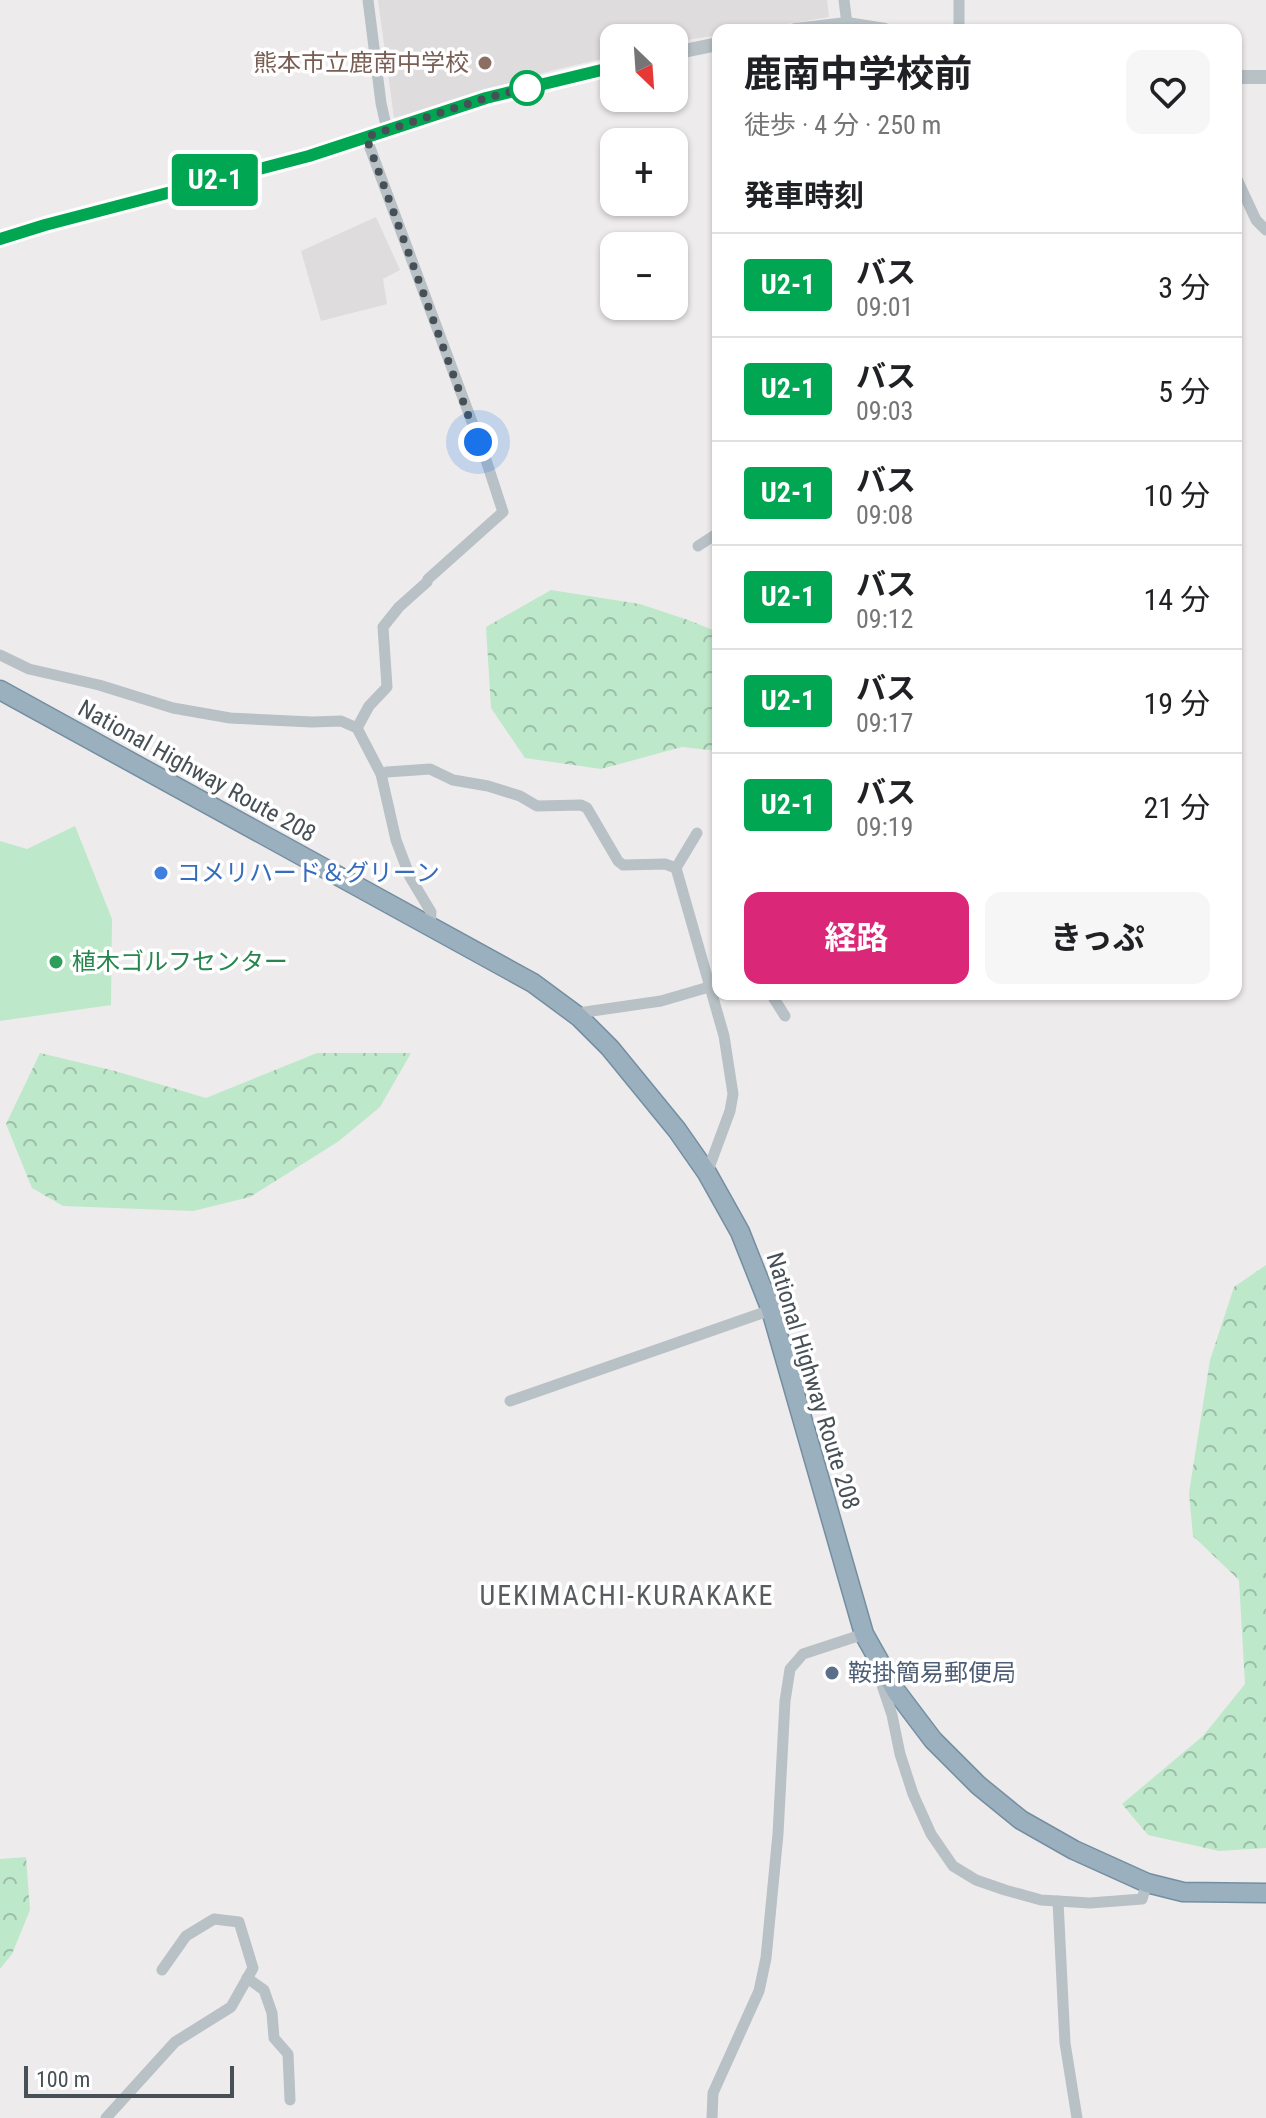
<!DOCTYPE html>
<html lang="ja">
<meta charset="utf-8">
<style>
:root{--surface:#fff;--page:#f6f6f6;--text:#202124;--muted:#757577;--line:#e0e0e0;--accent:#db2777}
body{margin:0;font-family:"Roboto Condensed","Noto Sans JP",sans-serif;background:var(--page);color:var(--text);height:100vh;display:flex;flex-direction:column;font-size:30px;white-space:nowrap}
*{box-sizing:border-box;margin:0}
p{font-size:26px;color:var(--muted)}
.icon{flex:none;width:44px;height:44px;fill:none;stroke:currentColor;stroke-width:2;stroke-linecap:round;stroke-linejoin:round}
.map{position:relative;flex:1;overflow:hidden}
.drawer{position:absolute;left:712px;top:24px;width:530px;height:976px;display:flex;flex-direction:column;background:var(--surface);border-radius:16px;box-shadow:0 2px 6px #0004}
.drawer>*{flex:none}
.badge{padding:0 16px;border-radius:6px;font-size:28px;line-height:52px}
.needle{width:52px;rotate:155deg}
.tools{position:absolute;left:600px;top:24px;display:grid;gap:16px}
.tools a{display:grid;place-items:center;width:88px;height:88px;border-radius:16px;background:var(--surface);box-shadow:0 2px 6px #0004;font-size:40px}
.scale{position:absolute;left:24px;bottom:20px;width:210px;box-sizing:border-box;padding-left:8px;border:4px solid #465056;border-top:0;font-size:22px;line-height:28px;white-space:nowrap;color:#465056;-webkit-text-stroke:6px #fff;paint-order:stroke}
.you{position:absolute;width:40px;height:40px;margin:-20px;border:6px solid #fff;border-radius:50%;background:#1a73e8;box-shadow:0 0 0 12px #1a73e833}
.map>.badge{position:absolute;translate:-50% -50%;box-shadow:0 0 0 4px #fff}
h2{padding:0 32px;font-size:30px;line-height:72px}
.round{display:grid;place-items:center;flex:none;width:84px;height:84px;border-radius:16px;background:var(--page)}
.head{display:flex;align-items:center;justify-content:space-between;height:136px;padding:0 32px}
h1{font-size:38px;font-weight:700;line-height:60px}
.button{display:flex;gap:16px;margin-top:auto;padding:16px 32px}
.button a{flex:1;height:92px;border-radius:16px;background:var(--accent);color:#fff;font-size:32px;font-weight:700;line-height:92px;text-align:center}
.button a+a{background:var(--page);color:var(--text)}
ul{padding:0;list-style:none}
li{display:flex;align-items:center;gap:24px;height:104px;padding:0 32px;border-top:2px solid var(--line)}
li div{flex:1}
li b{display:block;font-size:30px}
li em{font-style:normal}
li .badge{min-width:88px;font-weight:700;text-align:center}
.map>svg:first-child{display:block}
</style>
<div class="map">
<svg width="1266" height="2118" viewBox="0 0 1266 2118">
<defs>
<pattern id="forest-crowns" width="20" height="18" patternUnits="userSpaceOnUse" patternTransform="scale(2)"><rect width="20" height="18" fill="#bee8ca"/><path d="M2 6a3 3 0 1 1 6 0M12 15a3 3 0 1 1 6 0" fill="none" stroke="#9cbea7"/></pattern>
</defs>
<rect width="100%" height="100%" fill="#eeebec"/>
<!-- education -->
<g fill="#dfdcdd">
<path d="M378 0H827L829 17 749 30H718V35L674 42V38H614V56L554 70 394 118Z"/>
<path d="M376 217 400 270 383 279 387 304 321 321 301 251Z"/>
</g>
<!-- forest -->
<g fill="url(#forest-crowns)">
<path d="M551 590 640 604 688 620 718 632V751L682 747 601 769 525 758 491 708 486 627Z"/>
<path d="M40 1053 115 1071 206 1098 317 1053H411L380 1107 339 1141 250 1197 193 1211 63 1206 32 1188 6 1124Z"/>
<path d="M1266 1265V1848L1219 1851 1148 1835 1122 1804 1203 1736 1245 1684 1239 1580 1193 1536 1189 1493 1210 1360 1234 1287Z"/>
<path d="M26 1857 30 1910 12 1954 0 1969V1859Z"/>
</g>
<!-- pitch -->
<path fill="#bee8ca" d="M75 826 112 919 111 1005 0 1021V841L27 849Z"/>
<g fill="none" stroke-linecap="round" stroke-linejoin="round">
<!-- trunk casing -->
<g stroke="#748ea1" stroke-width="21">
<path id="trunk" d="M0 690 533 983 579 1017 610 1048 677 1130 707 1173 740 1232 771 1310 864 1634 896 1691 933 1740 978 1785 1021 1820 1074 1850 1147 1883 1183 1892 1266 1893"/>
</g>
<!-- minor -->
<g stroke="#b8c1c6" stroke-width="11">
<path d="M368 0 381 103 387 130"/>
<path d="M844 0 847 24"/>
<path d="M959 30V0"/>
<path d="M1236 177 1256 220 1266 230"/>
<path d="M698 546 718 533"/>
<path d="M0 655 29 669 99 685 173 708 230 718 312 722 341 721 357 728 381 774 396 840 410 877 431 912 430 927"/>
<path d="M357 728 369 706 387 687 383 627 399 607 427 582 428 579 503 512 485 457 366 137"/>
<path d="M381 774 387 772 430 769 453 780 488 786 520 796 537 806 581 805 587 808 618 861 623 865 665 864 676 868"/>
<path d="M697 833 676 868 724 1036 733 1094 730 1111 707 1173"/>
<path d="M771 994 785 1016"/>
<path d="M579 1017 585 1012 661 1001 709 987"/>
<path d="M510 1401 771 1310"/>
<path d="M876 1667 892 1715 900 1754 913 1794 931 1834 953 1866 976 1880 1005 1890 1041 1900 1090 1903 1142 1899 1147 1883"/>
<path d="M1058 1901 1065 2043 1077 2118"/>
<path d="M247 1978 264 1990 272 2013 274 2038 288 2054 290 2100"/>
<path d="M106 2118 175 2042 231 2007 253 1968 239 1922 214 1919 186 1936 162 1970"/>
<path d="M712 2118 713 2093 759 1991 766 1958 778 1834 785 1701 790 1669 803 1654 864 1634 865 1636"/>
</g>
<!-- tertiary -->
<g stroke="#b8c1c6" stroke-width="14">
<path d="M795 30 847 24 885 30"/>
<path d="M674 53 718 44"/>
<path d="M1236 77H1266"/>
<path d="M0 239 45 225 309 156 486 98 614 67"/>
</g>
<!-- trunk -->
<use href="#trunk" stroke="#9bb0be" stroke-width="18"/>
</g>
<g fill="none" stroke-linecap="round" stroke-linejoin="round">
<!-- line casing -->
<g stroke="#fff" stroke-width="18">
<path id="line" d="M0 239 45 225 309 156 486 98 614 67"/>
</g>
<!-- line -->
<use href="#line" stroke="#00a651" stroke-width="12"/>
<!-- walk -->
<path stroke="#465056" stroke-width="8" stroke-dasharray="0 14.4" d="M478 442 366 137 486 98 539 85 527 88"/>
</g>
<!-- markers -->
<circle fill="#8d6e63" stroke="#fff" stroke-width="3" cx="485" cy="63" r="8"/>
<circle fill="#fff" stroke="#00a651" stroke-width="4" cx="527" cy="88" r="16"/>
<circle fill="#3f7fe0" stroke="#fff" stroke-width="3" cx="161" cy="873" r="8"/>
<circle fill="#2e9e5b" stroke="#fff" stroke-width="3" cx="56" cy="962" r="8"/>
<circle fill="#5c6f8a" stroke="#fff" stroke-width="3" cx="832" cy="1673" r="8"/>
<g text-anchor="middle" stroke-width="7" stroke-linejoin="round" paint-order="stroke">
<!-- education labels -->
<g font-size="24" fill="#785e54" stroke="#fff" text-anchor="end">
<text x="469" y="71">熊本市立鹿南中学校</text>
</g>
<!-- street labels -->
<g font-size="24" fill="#465056" stroke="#fff">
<text transform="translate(197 771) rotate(29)" y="8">National Highway Route 208</text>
<text transform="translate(813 1381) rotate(73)" y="8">National Highway Route 208</text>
</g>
<!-- shop labels -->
<g font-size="24" fill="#366cbe" stroke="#fff" text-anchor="start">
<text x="177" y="881">コメリハード＆グリーン</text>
</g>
<!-- leisure labels -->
<g font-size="24" fill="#27864d" stroke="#fff" text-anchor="start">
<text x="72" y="970">植木ゴルフセンター</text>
</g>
<!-- service labels -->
<g font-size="24" fill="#4e5e75" stroke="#fff" text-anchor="start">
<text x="848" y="1681">鞍掛簡易郵便局</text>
</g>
<!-- quarter labels -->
<g font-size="28" letter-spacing="2" fill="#595c5f" stroke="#fff">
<text x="627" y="1605">UEKIMACHI-KURAKAKE</text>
</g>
</g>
</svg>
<div class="tools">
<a><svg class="needle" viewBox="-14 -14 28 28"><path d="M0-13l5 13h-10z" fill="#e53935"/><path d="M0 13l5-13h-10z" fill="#757577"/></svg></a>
<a>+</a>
<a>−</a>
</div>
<div class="scale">100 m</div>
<div class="you" style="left:478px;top:442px"></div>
<b class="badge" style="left:215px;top:180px;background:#00a651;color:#fff">U2-1</b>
<section class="drawer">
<div class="head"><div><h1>鹿南中学校前</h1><p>徒歩 · 4 分 · 250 m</p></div><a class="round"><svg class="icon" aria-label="heart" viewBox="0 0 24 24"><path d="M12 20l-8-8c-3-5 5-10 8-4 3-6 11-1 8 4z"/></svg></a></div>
<h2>発車時刻</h2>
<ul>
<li><span class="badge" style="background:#00a651;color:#fff">U2-1</span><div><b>バス</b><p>09:01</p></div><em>3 分</em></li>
<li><span class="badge" style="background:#00a651;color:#fff">U2-1</span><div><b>バス</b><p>09:03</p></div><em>5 分</em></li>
<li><span class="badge" style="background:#00a651;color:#fff">U2-1</span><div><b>バス</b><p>09:08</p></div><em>10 分</em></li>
<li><span class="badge" style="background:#00a651;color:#fff">U2-1</span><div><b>バス</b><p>09:12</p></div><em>14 分</em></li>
<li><span class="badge" style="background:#00a651;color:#fff">U2-1</span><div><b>バス</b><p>09:17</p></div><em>19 分</em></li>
<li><span class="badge" style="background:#00a651;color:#fff">U2-1</span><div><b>バス</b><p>09:19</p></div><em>21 分</em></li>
</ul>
<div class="button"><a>経路</a><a>きっぷ</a></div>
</section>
</div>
